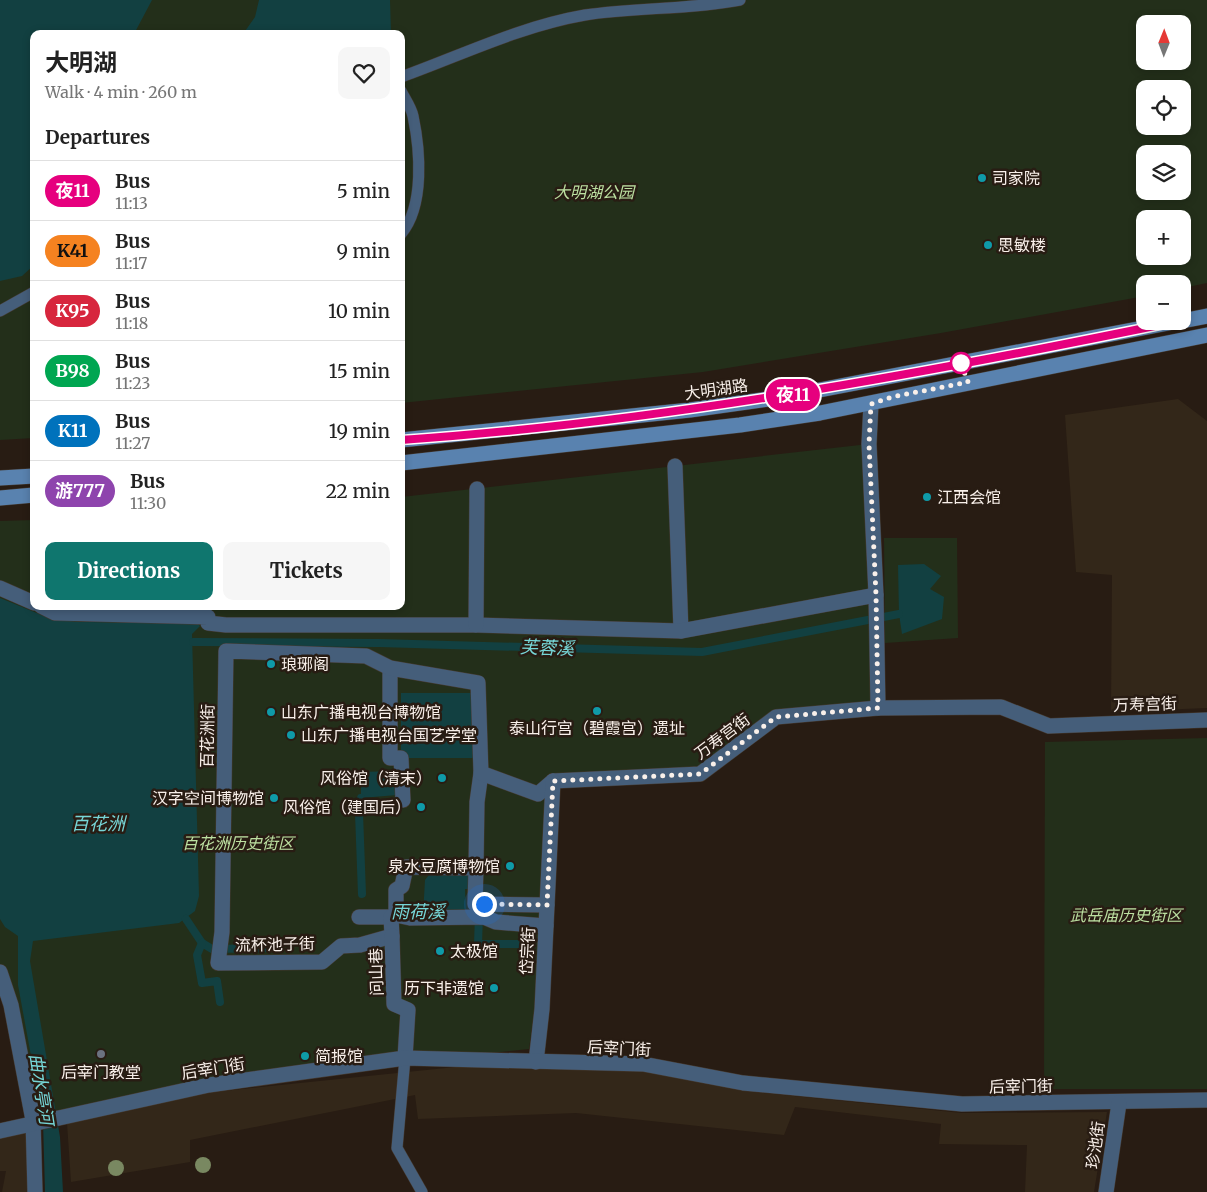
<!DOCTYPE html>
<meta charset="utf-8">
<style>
:root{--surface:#fff;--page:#f6f6f6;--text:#222;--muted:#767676;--line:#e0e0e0;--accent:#0f766e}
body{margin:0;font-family:Merriweather,"Noto Sans SC",serif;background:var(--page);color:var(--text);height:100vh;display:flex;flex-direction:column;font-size:19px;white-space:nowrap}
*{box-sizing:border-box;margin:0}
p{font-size:16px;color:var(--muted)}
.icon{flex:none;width:28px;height:28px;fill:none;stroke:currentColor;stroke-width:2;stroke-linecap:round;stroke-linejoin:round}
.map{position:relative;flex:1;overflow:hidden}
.sheet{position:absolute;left:30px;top:30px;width:375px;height:580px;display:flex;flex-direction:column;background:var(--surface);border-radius:10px;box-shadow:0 2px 8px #0003}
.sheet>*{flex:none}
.badge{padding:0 10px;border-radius:16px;font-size:18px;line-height:32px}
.needle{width:32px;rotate:1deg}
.tools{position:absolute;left:1136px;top:15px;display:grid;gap:10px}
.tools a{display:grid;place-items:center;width:55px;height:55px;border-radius:10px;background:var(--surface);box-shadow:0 2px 8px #0003;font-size:25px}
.you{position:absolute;width:25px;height:25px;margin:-12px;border:4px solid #fff;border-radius:50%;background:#1a73e8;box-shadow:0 0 0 8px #1a73e833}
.map>.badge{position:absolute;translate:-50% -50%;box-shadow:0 0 0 2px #fff}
h2{padding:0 15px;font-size:19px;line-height:45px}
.round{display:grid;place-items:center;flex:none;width:52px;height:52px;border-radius:10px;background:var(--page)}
.summary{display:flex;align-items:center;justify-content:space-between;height:85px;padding:0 15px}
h1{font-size:24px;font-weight:700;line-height:38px}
.action{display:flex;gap:10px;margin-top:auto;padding:10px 15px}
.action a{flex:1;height:58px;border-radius:10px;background:var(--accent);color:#fff;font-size:20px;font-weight:700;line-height:58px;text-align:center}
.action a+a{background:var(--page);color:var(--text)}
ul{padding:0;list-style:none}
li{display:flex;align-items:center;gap:15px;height:60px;padding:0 15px;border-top:1px solid var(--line)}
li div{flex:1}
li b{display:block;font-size:19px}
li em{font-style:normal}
li .badge{min-width:55px;font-weight:700;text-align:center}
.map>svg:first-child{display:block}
</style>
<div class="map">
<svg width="1207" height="1192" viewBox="0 0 1207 1192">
<rect width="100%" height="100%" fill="#281c13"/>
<!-- commercial -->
<g fill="#332719">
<path d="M1178 399 1207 421V708L1111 712 1112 575 1076 572 1065 415Z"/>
<path d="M475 1065 638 1070 744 1091 962 1113 1107 1112 1094 1192H1025L1027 1145 939 1144 941 1124 795 1107 784 1135 576 1113 418 1119 415 1095 190 1140V1162L71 1182 67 1123 213 1092Z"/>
<path d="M30 1127 28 1192H2L6 1171H0V1134Z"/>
</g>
<!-- green -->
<g fill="#232f1a" fill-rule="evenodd">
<path d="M0 0H1207V283L1183 288 1182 284H1145V296L941 333 703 372 401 403V34H34V438L0 440ZM1145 24H1182V61H1145ZM1145 89H1182V126H1145ZM1145 154H1182V191H1145ZM1145 219H1182V256H1145Z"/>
<path d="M869 444 878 708 776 717 700 774 553 781 546 926 529 1049 296 1074 33 1120 0 986V521L34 520V606H401V497Z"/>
<path d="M884 538H957L958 638 885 643Z"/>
<path d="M1207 738V1089H1044L1045 742Z"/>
</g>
<!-- water -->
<g fill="#124041">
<path d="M0 0H152L134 34H34V265L22 276 0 281Z"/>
<path d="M259 0H390L391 34H243L255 17Z"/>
<path d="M924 564 941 576 930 589 944 597 942 619 902 634 899 614 898 565Z"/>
<path d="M0 598 49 618 79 622 197 623 200 626 192 634 199 896 195 911 179 923 33 941 30 961 60 1137 63 1192H45L43 1121 18 985V936L5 927 0 919Z"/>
<rect x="401" y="693" width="73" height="65"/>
<path d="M395 771 397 795 361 798V772Z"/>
<path d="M471 874V889H465L466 914 423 915 425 880 429 875Z"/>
</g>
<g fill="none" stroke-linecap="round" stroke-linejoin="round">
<!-- stream -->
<g stroke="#124041" stroke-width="8">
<path d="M193 642 379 643 702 652 899 614"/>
<path d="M361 798 359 813 362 894"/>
<path d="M479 915 478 944H526"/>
<path d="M186 919 202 943 212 949 279 948"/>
<path d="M202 943 197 955 202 983 217 981 220 1002"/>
</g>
<!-- lane casing -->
<g stroke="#453a31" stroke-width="12">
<g id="lane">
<path d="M401 77C462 55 521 26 585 15 636 7 689 10 740 0"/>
<path d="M401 91C405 99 411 107 413 116 420 149 425 206 401 234"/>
<path d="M0 311 34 292"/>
<path d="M405 1058 397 1148 422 1192"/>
</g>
</g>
<!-- street casing -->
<g stroke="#453a31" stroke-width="16">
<g id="street">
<path d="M871 404 869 444 876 595 878 708"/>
<path d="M675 466 681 631"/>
<path d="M0 588 34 603"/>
<path d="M41 606 55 613 208 617V623L226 625H476L681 631 876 595"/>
<path d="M476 625 477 489"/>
<path d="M390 668V758H401L403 800"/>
<path d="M553 781 700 774 776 717 878 708 1001 707 1049 726 1207 720"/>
<path d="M476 868 477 802 481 773"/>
<path d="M396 915V890L402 886 406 867 476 868 475 904 547 905"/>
<path d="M359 917H391"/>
<path d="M546 926 496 922 484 917 410 918 396 915 391 917 392 936 360 945 341 946 322 962 218 963 222 932 226 651 366 656 390 668 478 683 481 773 538 794 553 781"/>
<path d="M392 936 394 1004 408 1010 405 1058"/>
<path d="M0 972 11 1005 33 1120 35 1192"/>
<path d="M536 1062 542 1009 553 781"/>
<path d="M0 1131 209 1085 405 1058 643 1064 743 1083 962 1104 1207 1100"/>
<path d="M1106 1192 1119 1103"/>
</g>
</g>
<!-- secondary casing -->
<g stroke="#453a31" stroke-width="16">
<g id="secondary">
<path d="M1182 321 1207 316"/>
<path d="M401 440 690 410 783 397 1179 321"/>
<path d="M401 463 740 425 820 413 1207 335"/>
<path d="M0 478 34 476"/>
<path d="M0 498 34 495"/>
</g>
</g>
<!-- lane -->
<use href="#lane" stroke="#455e7a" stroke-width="11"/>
<!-- street -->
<use href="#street" stroke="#455e7a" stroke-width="15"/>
<!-- secondary -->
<use href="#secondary" stroke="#5982af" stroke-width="15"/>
</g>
<!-- trees -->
<g fill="#798861">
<circle cx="203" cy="1165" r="8"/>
<circle cx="116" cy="1168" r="8"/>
</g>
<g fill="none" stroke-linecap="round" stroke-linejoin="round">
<!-- line casing -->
<g stroke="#fff" stroke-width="11">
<path id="line" d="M401 440C663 422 922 374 1179 321"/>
</g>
<!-- line -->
<use href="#line" stroke="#e6007e" stroke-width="8"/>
<!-- walk -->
<path stroke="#f9f0ea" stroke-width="5" stroke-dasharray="0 9" d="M484 904 547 905 553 781 700 774 776 717 878 708 876 595 869 444 871 404 892 397 968 382 961 363"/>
</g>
<!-- markers -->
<g fill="#0f9aa8" stroke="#281c13" stroke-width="2">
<circle cx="982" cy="178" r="5"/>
<circle cx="988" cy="245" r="5"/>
<circle cx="927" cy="497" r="5"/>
<circle cx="271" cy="664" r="5"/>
<circle cx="597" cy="711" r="5"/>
<circle cx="271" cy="712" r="5"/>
<circle cx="291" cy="735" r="5"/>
<circle cx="442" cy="778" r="5"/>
<circle cx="274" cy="798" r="5"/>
<circle cx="421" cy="807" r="5"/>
<circle cx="510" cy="866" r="5"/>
<circle cx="440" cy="951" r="5"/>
<circle cx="494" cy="988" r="5"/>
<circle cx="305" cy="1056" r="5"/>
</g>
<circle fill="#fff" stroke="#e6007e" stroke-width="2.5" cx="961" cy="363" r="10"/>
<circle fill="#6b7280" stroke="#281c13" stroke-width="2" cx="101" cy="1054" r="5"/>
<g text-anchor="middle" stroke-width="5" stroke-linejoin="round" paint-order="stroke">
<!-- poi labels -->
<g font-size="16" fill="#f9f0ea" stroke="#281c13" text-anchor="start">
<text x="992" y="184">司家院</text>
<text x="998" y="251">思敏楼</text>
<text x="937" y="503">江西会馆</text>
<text x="281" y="670">琅琊阁</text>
<text x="281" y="718">山东广播电视台博物馆</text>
<text x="597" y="734" text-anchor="middle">泰山行宫（碧霞宫）遗址</text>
<text x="301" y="741">山东广播电视台国艺学堂</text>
<text x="432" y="784" text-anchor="end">风俗馆（清末）</text>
<text x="264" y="804" text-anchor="end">汉字空间博物馆</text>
<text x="411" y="813" text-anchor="end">风俗馆（建国后）</text>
<text x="500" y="872" text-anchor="end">泉水豆腐博物馆</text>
<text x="450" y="957">太极馆</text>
<text x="484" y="994" text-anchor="end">历下非遗馆</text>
<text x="315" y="1062">简报馆</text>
<text x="101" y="1078" text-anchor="middle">后宰门教堂</text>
</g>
<!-- park labels -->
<g font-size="16" font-style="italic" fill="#bce0a1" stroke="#281c13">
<text x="594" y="198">大明湖公园</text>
<text x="238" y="849">百花洲历史街区</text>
<text x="1126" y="921">武岳庙历史街区</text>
</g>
<!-- street labels -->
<g font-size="16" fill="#f9f0ea" stroke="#281c13">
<text transform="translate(716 389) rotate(-8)" y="6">大明湖路</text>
<text transform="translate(1145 704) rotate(-2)" y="6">万寿宫街</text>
<text transform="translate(207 736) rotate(-89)" y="6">百花洲街</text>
<text transform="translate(722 736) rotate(-37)" y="6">万寿宫街</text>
<text transform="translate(275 944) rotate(-1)" y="6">流杯池子街</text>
<text transform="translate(527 951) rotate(-87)" y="6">岱宗街</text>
<text transform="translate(376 972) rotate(-92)" y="6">问山巷</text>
<text transform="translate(619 1048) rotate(3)" y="6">后宰门街</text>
<text transform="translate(213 1068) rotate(-9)" y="6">后宰门街</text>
<text transform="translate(1021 1086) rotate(-1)" y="6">后宰门街</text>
<text transform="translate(1095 1145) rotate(-82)" y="6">珍池街</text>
</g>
<!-- water labels -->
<g font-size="18" font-style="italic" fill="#76d6d7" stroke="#281c13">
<text transform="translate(547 648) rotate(2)" y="6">芙蓉溪</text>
<text x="98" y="830">百花洲</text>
<text x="418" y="918">雨荷溪</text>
<text transform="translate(41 1089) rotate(81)" y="6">曲水亭河</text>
</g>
</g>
</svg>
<div class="tools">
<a><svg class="needle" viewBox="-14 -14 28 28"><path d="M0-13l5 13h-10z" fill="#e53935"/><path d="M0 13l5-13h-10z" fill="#767676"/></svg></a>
<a><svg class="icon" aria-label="locate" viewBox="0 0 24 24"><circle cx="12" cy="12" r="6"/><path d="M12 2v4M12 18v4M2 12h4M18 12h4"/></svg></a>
<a><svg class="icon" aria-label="layers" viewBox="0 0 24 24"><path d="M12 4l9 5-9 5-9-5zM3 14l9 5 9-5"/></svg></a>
<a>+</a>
<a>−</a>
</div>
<div class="you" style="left:484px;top:904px"></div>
<b class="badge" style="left:793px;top:395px;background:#e6007e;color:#fff">夜11</b>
<section class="sheet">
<div class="summary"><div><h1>大明湖</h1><p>Walk · 4 min · 260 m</p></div><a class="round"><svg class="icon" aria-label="heart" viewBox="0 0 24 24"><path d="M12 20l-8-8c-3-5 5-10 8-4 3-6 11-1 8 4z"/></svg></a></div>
<h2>Departures</h2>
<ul>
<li><span class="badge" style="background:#e6007e;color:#fff">夜11</span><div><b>Bus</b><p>11:13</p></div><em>5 min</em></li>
<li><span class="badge" style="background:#f58220;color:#111">K41</span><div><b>Bus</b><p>11:17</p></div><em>9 min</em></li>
<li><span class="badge" style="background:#d7263d;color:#fff">K95</span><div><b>Bus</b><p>11:18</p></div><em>10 min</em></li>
<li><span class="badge" style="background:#00a651;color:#fff">B98</span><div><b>Bus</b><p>11:23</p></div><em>15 min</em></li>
<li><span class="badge" style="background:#0072bc;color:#fff">K11</span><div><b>Bus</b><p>11:27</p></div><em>19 min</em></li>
<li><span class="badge" style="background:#8e44ad;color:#fff">游777</span><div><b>Bus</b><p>11:30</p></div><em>22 min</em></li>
</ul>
<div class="action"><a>Directions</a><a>Tickets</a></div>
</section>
</div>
